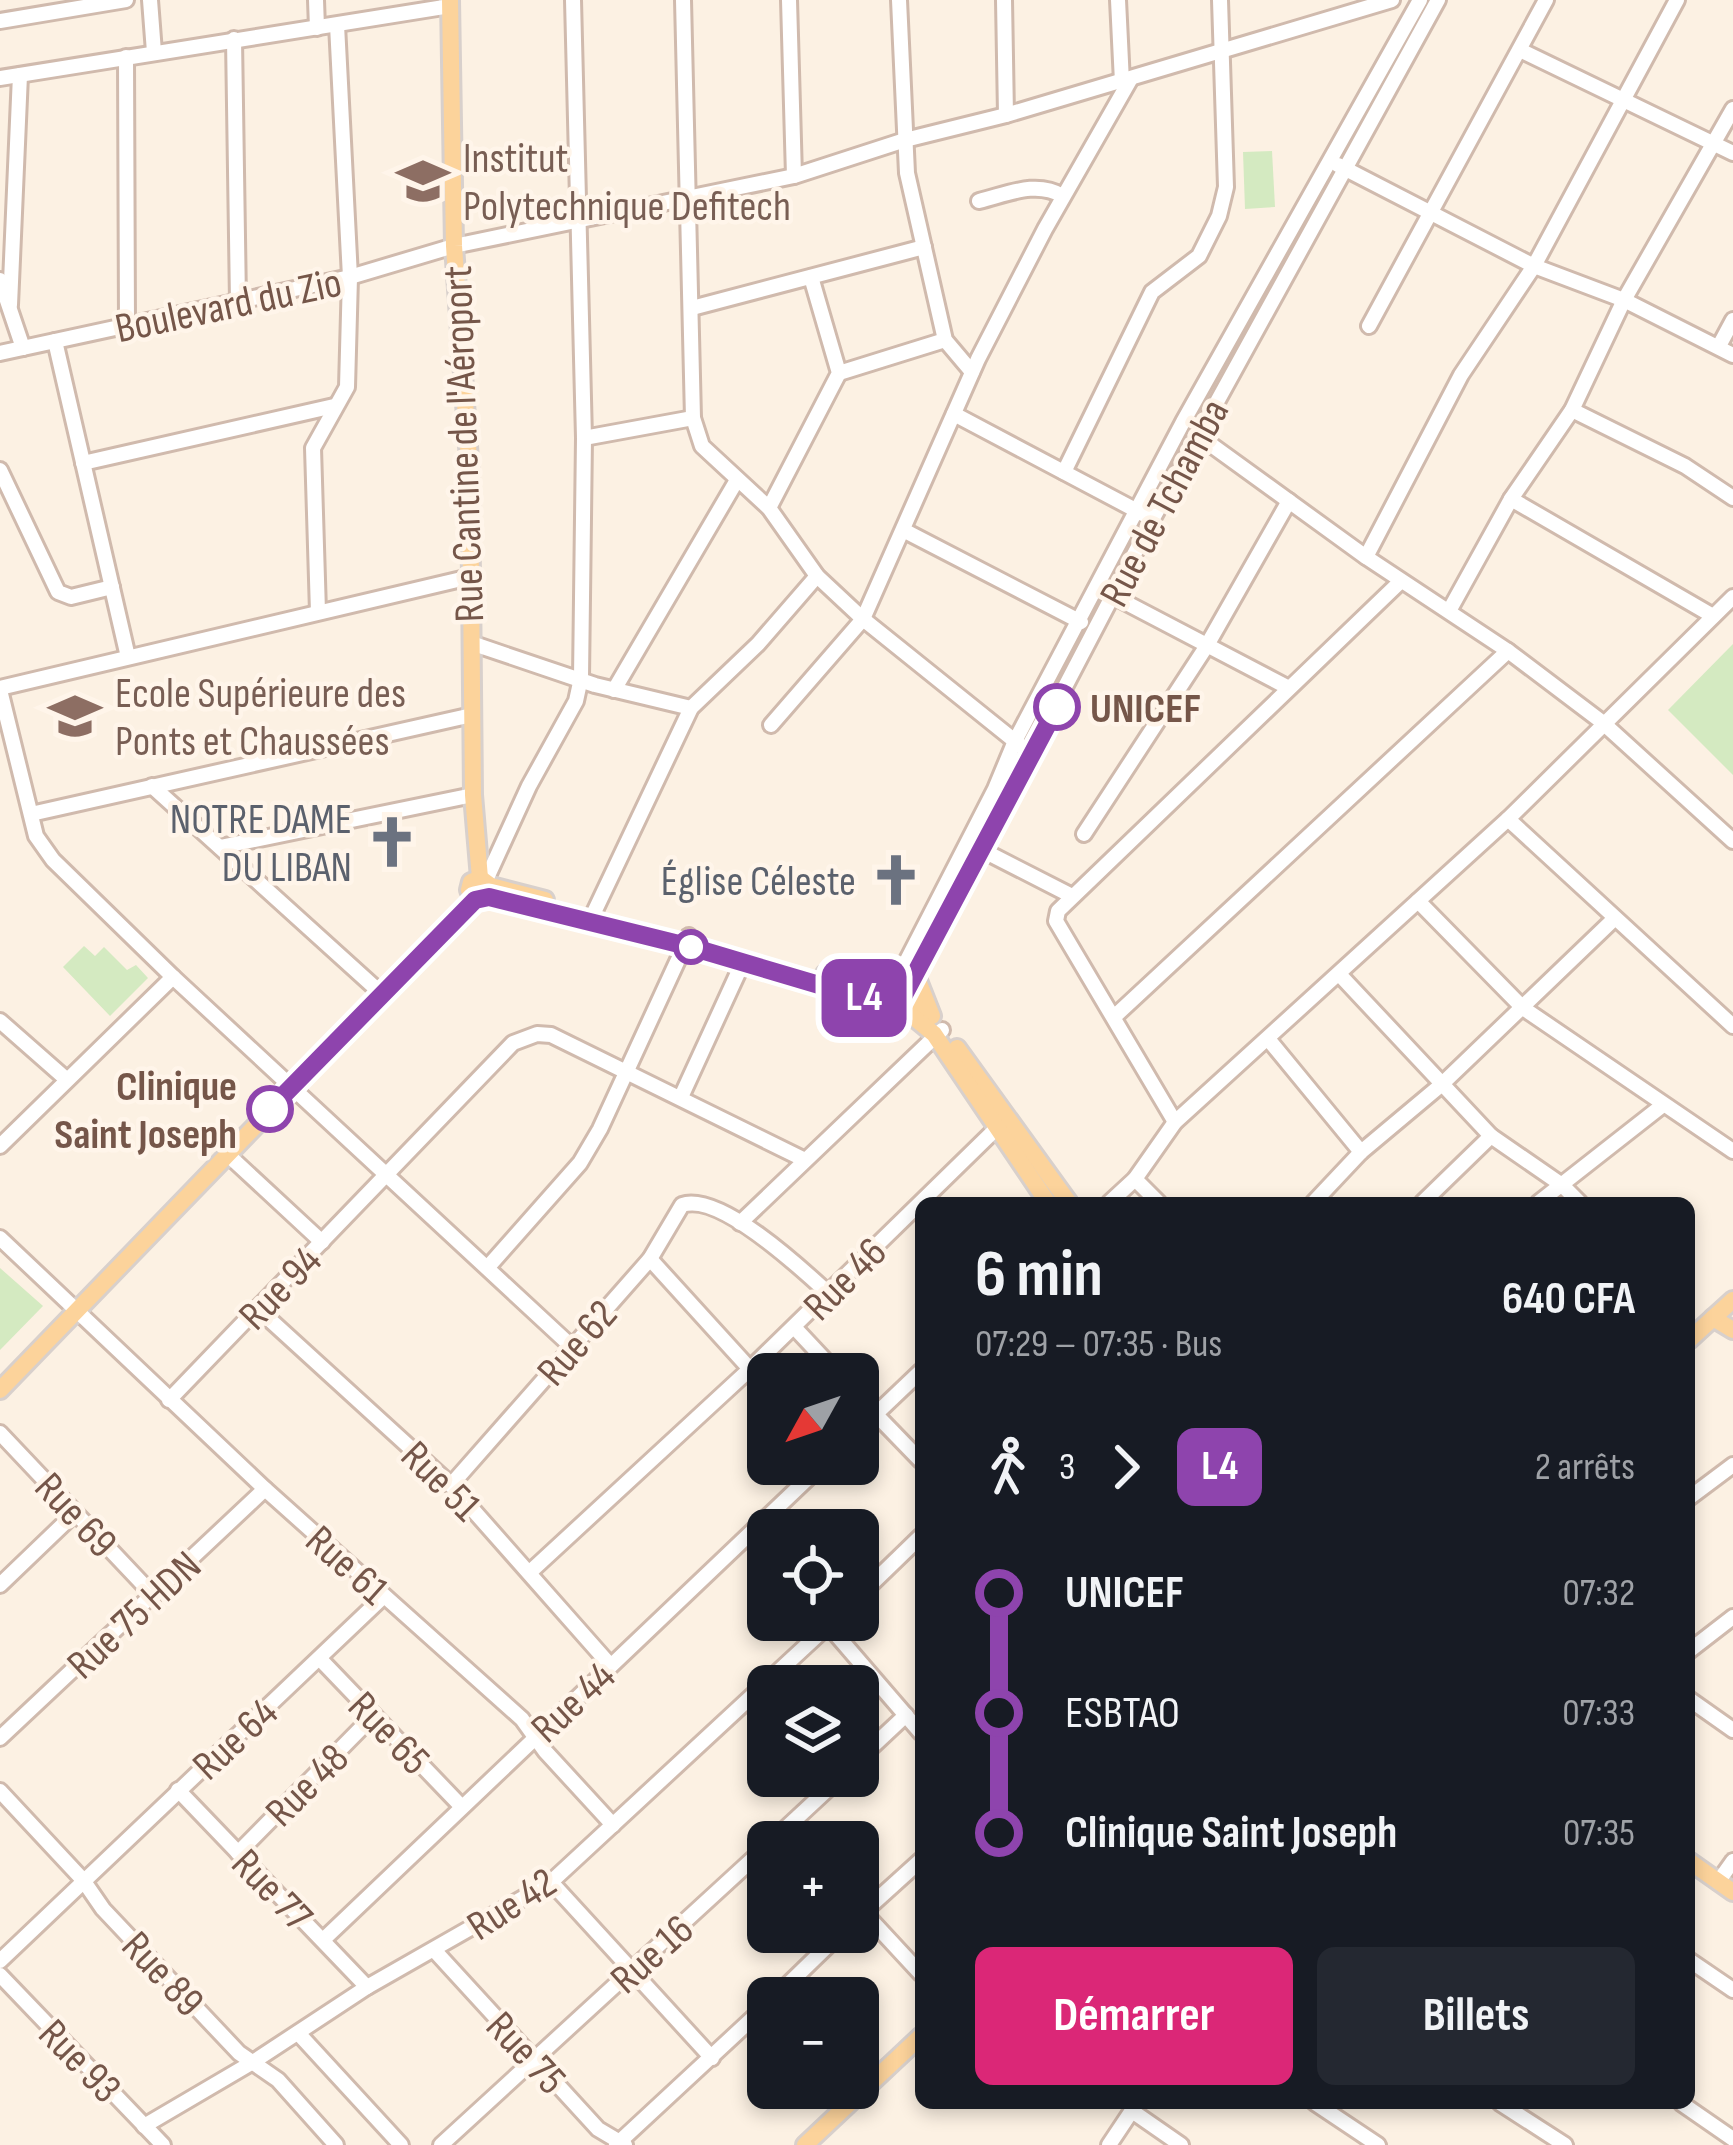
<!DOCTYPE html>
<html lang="fr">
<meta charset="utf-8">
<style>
:root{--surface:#171b24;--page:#242831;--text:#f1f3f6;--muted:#9ea1a6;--accent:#db2777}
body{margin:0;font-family:"Sofia Sans Condensed",sans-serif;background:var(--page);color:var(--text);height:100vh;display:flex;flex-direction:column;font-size:45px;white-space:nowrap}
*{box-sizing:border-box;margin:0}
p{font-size:39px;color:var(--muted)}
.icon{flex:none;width:66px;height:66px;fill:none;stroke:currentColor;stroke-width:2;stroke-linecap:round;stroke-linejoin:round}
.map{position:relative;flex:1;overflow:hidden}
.drawer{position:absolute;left:915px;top:1197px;width:780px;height:912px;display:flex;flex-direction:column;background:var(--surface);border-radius:18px;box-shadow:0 6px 18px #0003}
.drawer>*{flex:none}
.badge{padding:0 24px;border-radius:18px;font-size:42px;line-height:78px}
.needle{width:78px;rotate:230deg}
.buttons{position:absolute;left:747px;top:1353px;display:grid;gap:24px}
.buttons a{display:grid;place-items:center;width:132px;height:132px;border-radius:18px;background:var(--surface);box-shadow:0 6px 18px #0003;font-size:60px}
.map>.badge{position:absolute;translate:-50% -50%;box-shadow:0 0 0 6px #fff}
.legs{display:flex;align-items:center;gap:18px;height:132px;padding:0 60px;font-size:39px}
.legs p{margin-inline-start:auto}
.head{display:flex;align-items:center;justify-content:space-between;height:204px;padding:0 60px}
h1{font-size:66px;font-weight:700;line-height:90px}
.cta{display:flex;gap:24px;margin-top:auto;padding:24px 60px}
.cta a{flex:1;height:138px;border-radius:18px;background:var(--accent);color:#fff;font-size:48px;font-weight:700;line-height:138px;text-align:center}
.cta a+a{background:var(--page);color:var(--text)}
ul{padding:0 60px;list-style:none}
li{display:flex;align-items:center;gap:42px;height:120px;font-size:45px}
li i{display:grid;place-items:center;width:18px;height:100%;margin:0 15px;background:currentColor}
li i::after{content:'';width:30px;height:30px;margin:-15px;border:9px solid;border-radius:50%;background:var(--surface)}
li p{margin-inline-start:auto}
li:first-child i{background:linear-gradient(#0000 50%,currentColor 0)}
li:last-child i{background:linear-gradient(currentColor 50%,#0000 0)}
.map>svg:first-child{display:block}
</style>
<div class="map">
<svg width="1733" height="2145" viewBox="0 0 1733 2145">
<rect width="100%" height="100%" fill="#fcf1e3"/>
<!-- green -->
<g fill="#d4eac1">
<path d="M1272 151 1275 207 1245 209 1243 152Z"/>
<path d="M1733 644V775L1668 710Z"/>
<path d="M84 946 95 956 104 947 127 970 136 965 148 978 110 1016 63 967Z"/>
<path d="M0 1268 43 1306 0 1350Z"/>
</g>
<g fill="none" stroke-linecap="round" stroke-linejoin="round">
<!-- minor casing -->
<g stroke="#d0baad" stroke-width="20">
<g id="minor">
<path d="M150 0 154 52"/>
<path d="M316 0 317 28"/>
<path d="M683 0 693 418 702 446 769 508 817 576 863 619 1021 746"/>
<path d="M789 0 794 176"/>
<path d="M899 0 907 173 945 340 972 372"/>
<path d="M1004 0 1006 115"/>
<path d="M1118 0 1122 82"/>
<path d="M0 21 126 0"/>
<path d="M234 39 238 302"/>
<path d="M1520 50 1733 153"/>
<path d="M126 57 127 326"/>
<path d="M0 78 450 6"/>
<path d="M1338 165 1534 266 1624 300 1733 355"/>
<path d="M979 201C1008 194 1036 180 1063 196"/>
<path d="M0 280 23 348"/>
<path d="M10 305 20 75"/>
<path d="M692 308 924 247"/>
<path d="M1369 326 1546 0"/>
<path d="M55 341 128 657"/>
<path d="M1719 346 1733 320"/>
<path d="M0 353 350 277 454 246 794 176 905 140 1006 115 1392 0"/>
<path d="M839 373 945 340"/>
<path d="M1572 410 1685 466 1733 498"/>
<path d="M954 414 1143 514"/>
<path d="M1199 436 1366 557 1508 651 1602 722 1733 841"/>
<path d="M584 438 693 418"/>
<path d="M83 463 334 406"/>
<path d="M0 470 58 592 71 597 112 587"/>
<path d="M1064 472 1152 292 1199 256 1219 216 1226 187 1220 0"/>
<path d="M1511 499 1713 616"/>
<path d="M769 508 839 373 811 277"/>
<path d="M905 531 1081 622"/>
<path d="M1366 557 1461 375 1534 266 1677 0"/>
<path d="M1115 597 1287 687"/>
<path d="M1449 611 1511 499 1572 410 1624 300 1733 109"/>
<path d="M318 612 313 448 347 387 350 277 337 25"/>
<path d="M471 643 595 685 691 708"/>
<path d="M0 688 470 577"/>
<path d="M0 690 36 836 53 860 173 977 571 1346"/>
<path d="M614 690 737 480"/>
<path d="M771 725 863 619 978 359 1045 229 1130 80"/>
<path d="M152 786 383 995"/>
<path d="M31 814 472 715"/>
<path d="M1508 819 1733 1026"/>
<path d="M1084 834 1206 647 1289 501"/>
<path d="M220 847 473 795"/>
<path d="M982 850 1072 896"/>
<path d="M486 880 529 786 576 701 581 678 584 438 573 0"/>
<path d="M1418 901 1523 1008 1733 1151"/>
<path d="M589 923 691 708 758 644 817 576"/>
<path d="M1339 974 1491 1136 1562 1185 1580 1203"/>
<path d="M886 1001 995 789 1015 741 1183 422 1420 0"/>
<path d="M899 1005 1152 520 1438 0"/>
<path d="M1114 1017 1508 651"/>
<path d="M0 1021 66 1079"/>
<path d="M1269 1040 1361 1152"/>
<path d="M681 1097 743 962"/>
<path d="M1175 1122 1056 921 1058 911 1401 581"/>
<path d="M0 1146 173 977"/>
<path d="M226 1153 322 1242"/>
<path d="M1135 1179 1159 1203"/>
<path d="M1109 1203 1135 1179 1175 1122 1508 819 1733 597"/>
<path d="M1313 1203 1361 1152 1441 1085 1614 919"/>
<path d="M1422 1203 1491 1136"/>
<path d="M1538 1203 1663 1105"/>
<path d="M740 1223 942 1030"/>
<path d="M0 1238 265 1489 522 1719 545 1751 613 1825"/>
<path d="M650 1259 750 1369"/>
<path d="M488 1267 580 1163 600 1129 689 936"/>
<path d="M258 1309 451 1485 610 1665"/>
<path d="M794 1327 838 1374"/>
<path d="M858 1396 921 1461"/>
<path d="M169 1400 513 1043 537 1034 551 1035 803 1159"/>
<path d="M858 1431 921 1371"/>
<path d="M0 1433 154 1596"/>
<path d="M451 1485 650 1259 682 1205C719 1192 801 1268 828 1293"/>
<path d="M1689 1498 1733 1465"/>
<path d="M530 1572 750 1369 1004 1121"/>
<path d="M0 1585 75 1513"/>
<path d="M858 1597 921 1536"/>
<path d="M828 1625 921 1733"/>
<path d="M1689 1651 1733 1617"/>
<path d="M320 1659 460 1805"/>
<path d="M1689 1699 1733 1730"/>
<path d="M0 1738 265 1489"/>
<path d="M858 1760 906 1715"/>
<path d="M178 1790 367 1987"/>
<path d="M0 1791 83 1880 103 1909 239 2053 278 2080 336 2145"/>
<path d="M771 1842 842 1776"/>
<path d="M238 1853 374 1715"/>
<path d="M551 1882 712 2058"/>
<path d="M1718 1882 1733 1861"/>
<path d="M858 1906 921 1974"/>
<path d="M858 1917 921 1860"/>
<path d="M323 1940 823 1464"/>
<path d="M435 1951 598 2129 625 2145"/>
<path d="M1689 1960 1733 1990"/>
<path d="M0 1961 384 1596"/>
<path d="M0 1975 163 2145"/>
<path d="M774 1998 842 1932"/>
<path d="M298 2033 401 2145"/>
<path d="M1315 2103 1378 2145"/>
<path d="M1500 2103 1565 2145"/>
<path d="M1681 2103 1733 2139"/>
<path d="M1132 2111 1181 2145"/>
<path d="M144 2126 253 2062 367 1987 551 1882 834 1620"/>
<path d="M441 2145 768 1845"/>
<path d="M616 2145 768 2004"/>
<path d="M1109 2145 1137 2103"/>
</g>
</g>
<!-- major casing -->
<g stroke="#d8d0cc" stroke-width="22">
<g id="major">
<path d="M450 0 454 246 470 474 473 795 480 878 471 882 469 890 474 900"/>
<path d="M480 878 491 886 545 900"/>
<path d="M915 973 932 1016"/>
<path d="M825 974 894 994 929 1015"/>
<path d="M957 1048 1069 1203"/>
<path d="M1713 1318 1733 1330"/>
<path d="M1689 1340 1733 1300"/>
<path d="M0 1390 474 900 489 897 686 946 884 1004 911 1015 934 1034 1048 1203"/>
<path d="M1689 1861 1733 1892"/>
<path d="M805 2145 921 2036"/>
</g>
</g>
<!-- minor -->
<use href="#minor" stroke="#fff" stroke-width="14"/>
<!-- major -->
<use href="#major" stroke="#fcd39b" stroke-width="16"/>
</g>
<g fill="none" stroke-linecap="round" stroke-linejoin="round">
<!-- line-1 casing -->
<g stroke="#fff" stroke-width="27">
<path id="line-1" d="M270 1109 475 900 489 897 691 947 897 1008 1057 707"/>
</g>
<!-- line-1 -->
<use href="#line-1" stroke="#8e44ad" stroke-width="18"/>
</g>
<!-- icons -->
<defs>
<g id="university-bare" transform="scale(4.14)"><path d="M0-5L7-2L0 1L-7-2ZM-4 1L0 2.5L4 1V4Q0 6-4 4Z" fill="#8d6e63" stroke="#fff5ea" stroke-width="2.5" paint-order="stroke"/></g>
<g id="church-bare" transform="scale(4.14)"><path d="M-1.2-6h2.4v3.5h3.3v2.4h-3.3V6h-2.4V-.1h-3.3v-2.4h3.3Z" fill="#6b7280" stroke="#fff5ea" stroke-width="2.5" paint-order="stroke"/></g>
</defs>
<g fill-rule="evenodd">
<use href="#university-bare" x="423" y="181"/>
<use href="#university-bare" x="75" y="716"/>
<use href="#church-bare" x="392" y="842"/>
<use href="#church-bare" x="896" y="880"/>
</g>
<!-- markers -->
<g fill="#fff" stroke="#8e44ad" stroke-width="6">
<circle cx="1057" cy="707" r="21"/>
<circle cx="691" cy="947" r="15"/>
<circle cx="270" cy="1109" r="21"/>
</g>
<g text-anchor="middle" stroke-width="9" stroke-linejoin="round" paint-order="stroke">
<!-- education labels -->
<g font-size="42" fill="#785e54" stroke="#fff5ea" text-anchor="start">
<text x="463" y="172">Institut<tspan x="463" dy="48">Polytechnique Defitech</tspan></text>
<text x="115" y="707">Ecole Supérieure des<tspan x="115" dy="48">Ponts et Chaussées</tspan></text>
</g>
<!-- street labels -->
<g font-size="42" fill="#755649" stroke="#fff5ea">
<text transform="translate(228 304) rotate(-12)" y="15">Boulevard du Zio</text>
<text transform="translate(462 444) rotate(-92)" y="15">Rue Cantine de l'Aéroport</text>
<text transform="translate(1163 502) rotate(-62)" y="15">Rue de Tchamba</text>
<text transform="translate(844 1278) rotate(-45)" y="15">Rue 46</text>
<text transform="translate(279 1287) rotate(-46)" y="15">Rue 94</text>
<text transform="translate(576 1342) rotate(-49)" y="15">Rue 62</text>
<text transform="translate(442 1480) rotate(45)" y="15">Rue 51</text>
<text transform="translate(77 1514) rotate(47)" y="15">Rue 69</text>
<text transform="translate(348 1564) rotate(42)" y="15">Rue 61</text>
<text transform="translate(133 1614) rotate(-43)" y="15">Rue 75 HDN</text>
<text transform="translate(572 1701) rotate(-43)" y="15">Rue 44</text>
<text transform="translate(390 1732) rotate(46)" y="15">Rue 65</text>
<text transform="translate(234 1738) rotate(-43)" y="15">Rue 64</text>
<text transform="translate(306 1784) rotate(-45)" y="15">Rue 48</text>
<text transform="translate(273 1889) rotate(46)" y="15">Rue 77</text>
<text transform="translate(511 1903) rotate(-33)" y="15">Rue 42</text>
<text transform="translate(651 1953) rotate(-42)" y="15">Rue 16</text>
<text transform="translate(164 1973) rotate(47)" y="15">Rue 89</text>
<text transform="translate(527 2052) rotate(47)" y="15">Rue 75</text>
<text transform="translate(81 2060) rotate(46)" y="15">Rue 93</text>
</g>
<!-- stop labels -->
<g font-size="42" font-weight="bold" fill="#755649" stroke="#fff5ea" text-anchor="start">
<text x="1090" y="722">UNICEF</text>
<text x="237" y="1100" text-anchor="end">Clinique<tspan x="237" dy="48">Saint Joseph</tspan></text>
</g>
<!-- worship labels -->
<g font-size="42" fill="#5b616d" stroke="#fff5ea" text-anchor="end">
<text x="352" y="833">NOTRE DAME<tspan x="352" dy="48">DU LIBAN</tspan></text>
<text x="856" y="895">Église Céleste</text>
</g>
</g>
</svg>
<div class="buttons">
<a><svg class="needle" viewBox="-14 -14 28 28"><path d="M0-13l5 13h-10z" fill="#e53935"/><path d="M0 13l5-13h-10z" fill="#9ea1a6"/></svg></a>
<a><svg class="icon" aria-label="locate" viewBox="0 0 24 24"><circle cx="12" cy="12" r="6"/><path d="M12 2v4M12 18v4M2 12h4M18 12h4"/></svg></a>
<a><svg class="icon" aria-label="layers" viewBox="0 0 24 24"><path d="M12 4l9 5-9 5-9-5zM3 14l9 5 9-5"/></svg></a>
<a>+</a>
<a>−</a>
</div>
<b class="badge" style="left:864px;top:998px;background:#8e44ad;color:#fff">L4</b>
<section class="drawer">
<div class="head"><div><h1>6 min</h1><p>07:29 – 07:35 · Bus</p></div><b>640 CFA</b></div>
<div class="legs"><svg class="icon" aria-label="walk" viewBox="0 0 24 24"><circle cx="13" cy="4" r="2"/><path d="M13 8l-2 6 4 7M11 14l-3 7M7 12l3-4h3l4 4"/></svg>3<svg class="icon" aria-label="forward" viewBox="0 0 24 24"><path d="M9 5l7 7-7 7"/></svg><b class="badge" style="background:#8e44ad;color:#fff">L4</b><p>2 arrêts</p></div>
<ul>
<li><i style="color:#8e44ad"></i><b>UNICEF</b><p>07:32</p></li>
<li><i style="color:#8e44ad"></i><span>ESBTAO</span><p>07:33</p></li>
<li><i style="color:#8e44ad"></i><b>Clinique Saint Joseph</b><p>07:35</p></li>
</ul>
<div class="cta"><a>Démarrer</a><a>Billets</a></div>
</section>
</div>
